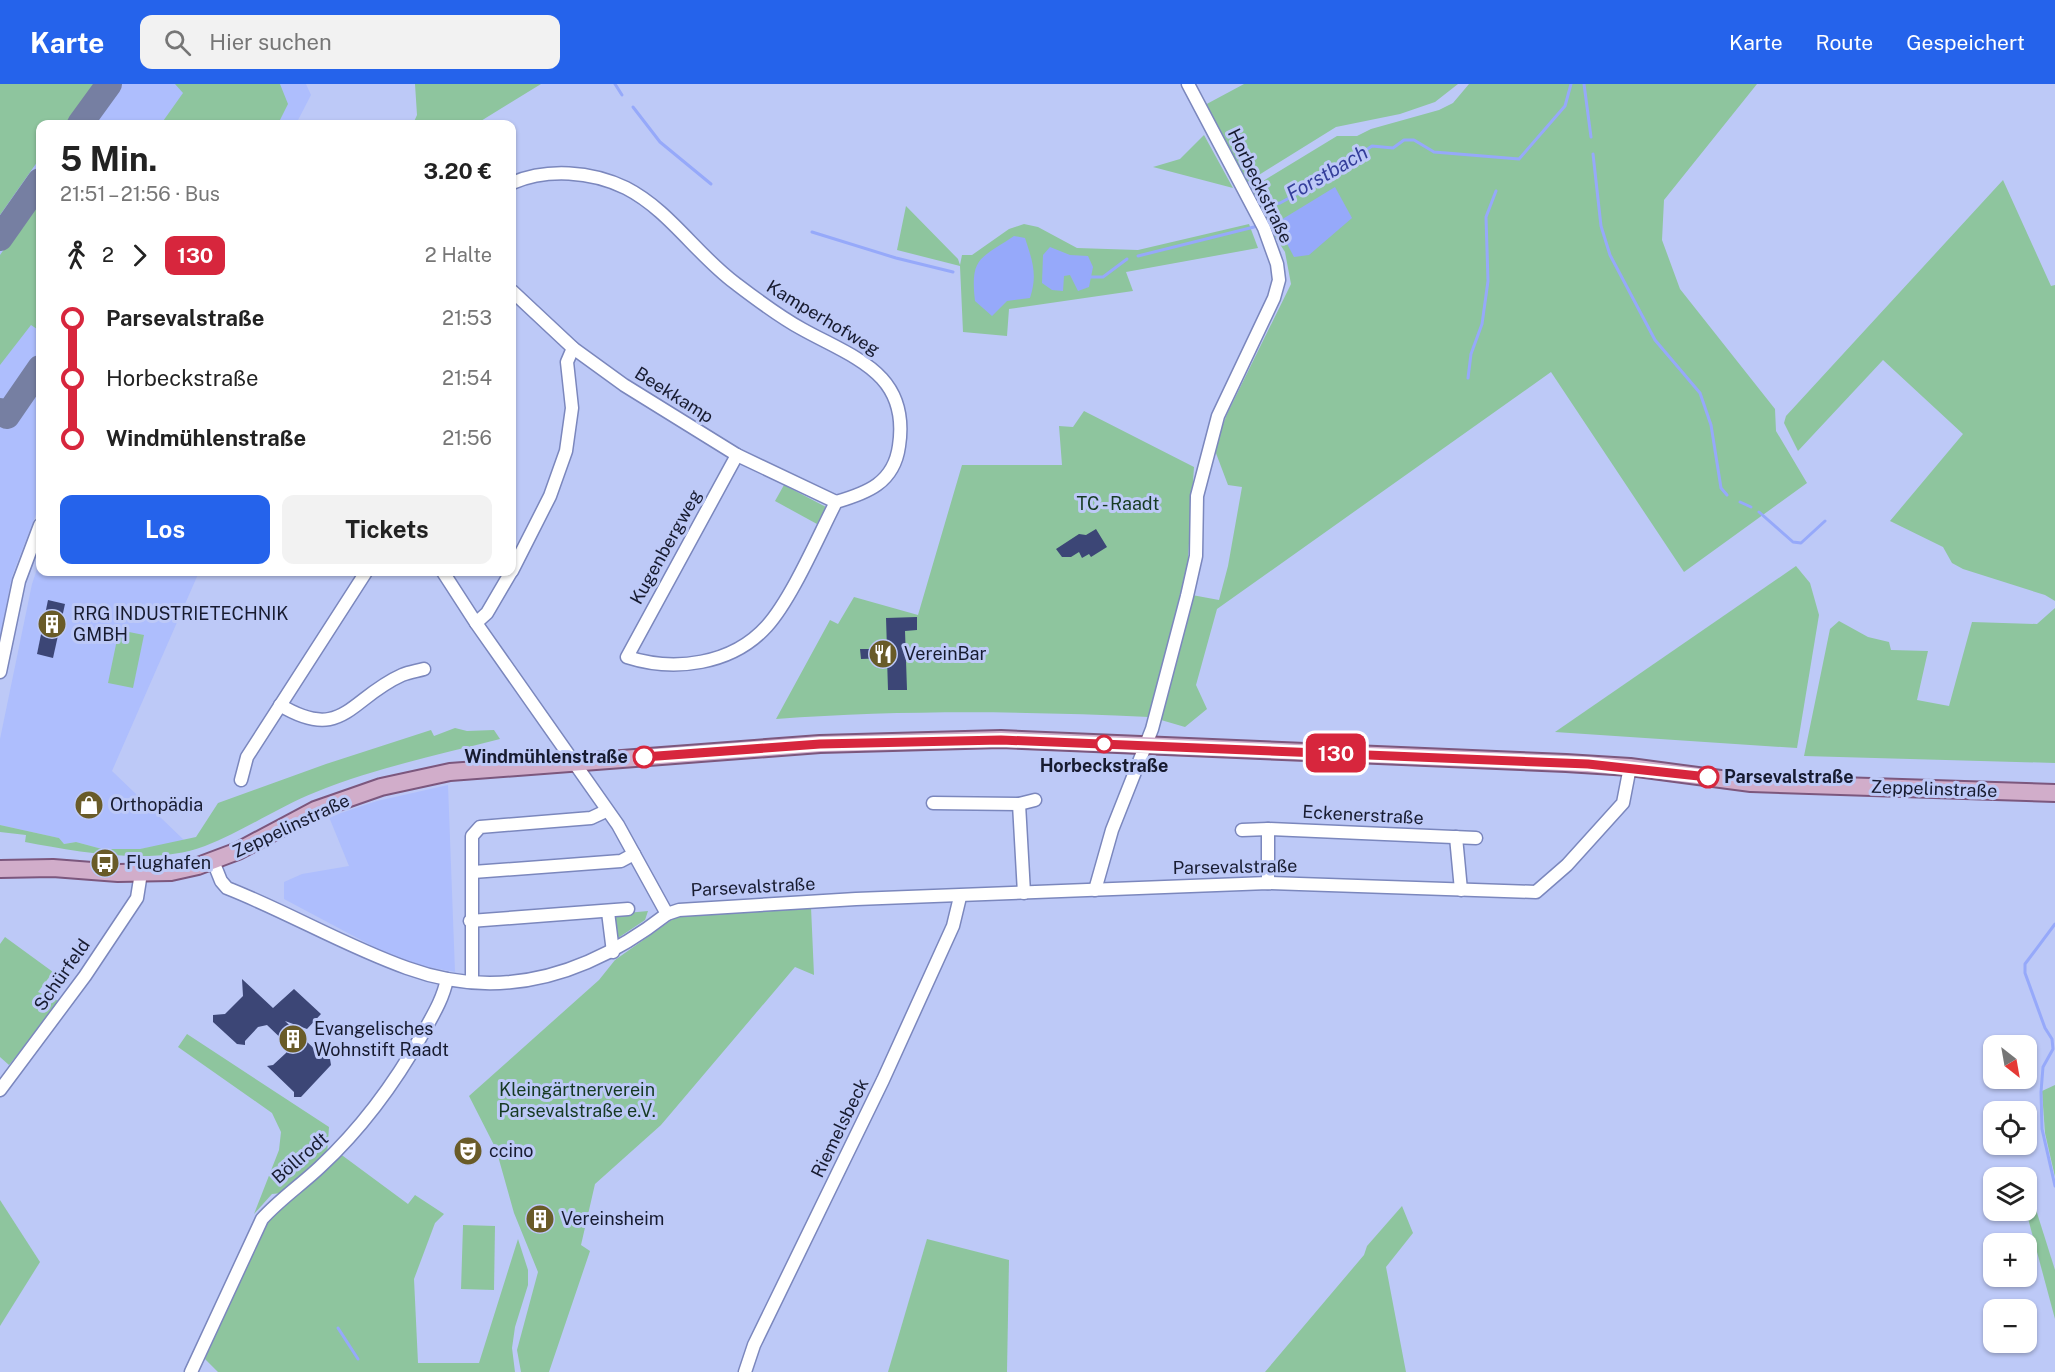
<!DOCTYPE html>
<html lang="de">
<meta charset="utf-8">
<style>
:root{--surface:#fff;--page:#f2f2f2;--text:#222;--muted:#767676;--accent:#2563eb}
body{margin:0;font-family:"Public Sans",sans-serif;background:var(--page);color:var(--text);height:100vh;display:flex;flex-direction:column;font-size:22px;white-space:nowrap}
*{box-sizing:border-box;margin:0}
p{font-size:20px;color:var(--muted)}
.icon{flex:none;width:33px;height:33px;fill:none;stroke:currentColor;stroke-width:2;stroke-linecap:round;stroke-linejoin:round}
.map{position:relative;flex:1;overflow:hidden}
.sheet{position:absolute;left:36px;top:36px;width:480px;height:456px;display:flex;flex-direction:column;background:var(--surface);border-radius:12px;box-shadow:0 2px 4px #0004}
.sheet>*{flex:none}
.badge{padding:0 12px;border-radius:9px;font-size:21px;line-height:39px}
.needle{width:39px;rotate:149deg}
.fabs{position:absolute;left:1983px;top:951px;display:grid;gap:12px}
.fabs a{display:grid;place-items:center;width:54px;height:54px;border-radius:12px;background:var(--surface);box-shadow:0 2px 4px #0004;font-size:30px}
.map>.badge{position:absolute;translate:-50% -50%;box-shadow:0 0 0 3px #fff}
.legs{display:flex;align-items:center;gap:9px;height:66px;padding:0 24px;font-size:20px}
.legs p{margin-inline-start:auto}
.summary{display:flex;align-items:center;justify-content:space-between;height:102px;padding:0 24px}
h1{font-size:33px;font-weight:700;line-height:45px}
.button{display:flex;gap:12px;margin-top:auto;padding:12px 24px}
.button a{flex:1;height:69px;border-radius:12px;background:var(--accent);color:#fff;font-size:24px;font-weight:700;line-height:69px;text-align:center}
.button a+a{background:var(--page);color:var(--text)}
ul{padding:0 24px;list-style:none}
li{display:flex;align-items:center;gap:21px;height:60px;font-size:22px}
li i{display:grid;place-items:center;width:9px;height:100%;margin:0 8px;background:currentColor}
li i::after{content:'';width:15px;height:15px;margin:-8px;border:4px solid;border-radius:50%;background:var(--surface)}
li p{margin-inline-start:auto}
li:first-child i{background:linear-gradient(#0000 50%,currentColor 0)}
li:last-child i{background:linear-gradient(currentColor 50%,#0000 0)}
header{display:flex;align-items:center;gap:36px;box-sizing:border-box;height:84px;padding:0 30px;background:var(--accent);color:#fff}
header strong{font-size:28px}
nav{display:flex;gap:33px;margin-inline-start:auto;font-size:21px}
.search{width:420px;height:54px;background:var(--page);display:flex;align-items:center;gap:15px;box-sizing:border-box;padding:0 21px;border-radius:12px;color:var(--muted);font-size:22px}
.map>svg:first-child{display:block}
</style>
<header>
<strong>Karte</strong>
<div class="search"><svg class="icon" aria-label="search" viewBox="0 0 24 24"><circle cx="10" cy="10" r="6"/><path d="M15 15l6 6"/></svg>Hier suchen</div>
<nav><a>Karte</a><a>Route</a><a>Gespeichert</a></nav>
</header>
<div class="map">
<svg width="2055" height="1288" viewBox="0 0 2055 1288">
<rect width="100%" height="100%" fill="#bdc9f7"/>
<!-- built -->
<g fill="#aebefd">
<path d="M0 0H306L311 11 296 40H40V420L12 492 0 553Z"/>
<path d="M40 476V488H199L112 687 185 757 140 765H102L76 758 64 760 59 754 0 741V655L32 500Z"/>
<path d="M448 701 455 888 417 881 378 865 284 815V798L302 790 349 782 329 733 377 717Z"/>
</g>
<!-- green -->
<g fill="#8ec59e">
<path d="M0 0H94L65 40H40V74L0 131Z"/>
<path d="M175 0H280L288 20 278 40H161L183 9Z"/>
<path d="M415 0H541L476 40H413L417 31Z"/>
<path d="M1244 0H1458L1435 18 1400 30 1336 43 1246 99 1203 22Z"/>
<path d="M1469 0H1757L1664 116 1662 156 1680 205 1775 325 1776 347 1807 399 1684 488 1551 288 1217 525 1196 601 1207 625 1185 643 1161 636 1192 511 1219 516 1228 482 1242 403 1228 401 1214 364 1227 330 1291 200 1285 168 1267 140 1250 105 1337 52H1357L1371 45 1439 26 1453 19Z"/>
<path d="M1204 51 1233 104 1153 83 1180 75Z"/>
<path d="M2003 96 2051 202 2055 201V517L2045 511 1963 485 1952 479 1943 463 1890 437 1963 350 1883 276 1798 367 1784 339 1786 332Z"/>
<path d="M40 114V247L31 241 0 281V171Z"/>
<path d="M906 122 958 175 960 181 962 171H972L1009 145 1024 140 1038 143 1077 164 1138 166 1249 140 1258 164 1126 188 1133 207 1009 225 1007 252 963 248 960 182 897 166Z"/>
<path d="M1084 327 1194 383 1187 490 1149 633C1024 627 901 626 776 635L830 536 838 540 854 513 918 531 962 381H1062L1059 342 1073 343Z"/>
<path d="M784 401 826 423 817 440 775 417Z"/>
<path d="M1796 482 1810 499 1819 531 1797 664 1555 648Z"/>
<path d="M2055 524V679L1804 672 1830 545 1839 537 1868 553 1889 558 1891 566 1928 567 1917 616 1949 622 1972 538 2037 540Z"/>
<path d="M119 546 144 551 133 604 108 599Z"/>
<path d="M455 644 467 647 494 646 500 655C438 671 375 684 316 708 278 723 244 747 205 762 154 782 78 768 25 758L26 751 0 748V741L59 754 64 760 76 758 102 765H140L196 753 218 719 326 680 431 646 434 652Z"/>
<path d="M811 823 814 891 795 883 661 1041 595 1100 581 1161 590 1167 549 1288H521L517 1266 538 1188 514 1129 496 1065 469 1012 599 896 615 876 673 835 679 832Z"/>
<path d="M648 827 645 836 618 854 616 853V830Z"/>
<path d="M5 853 53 888 38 908 61 918 9 981 0 973V860Z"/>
<path d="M187 950 329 1043 327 1072 282 1109 272 1110 254 1130 279 1066 281 1048 272 1029 178 963Z"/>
<path d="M2055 1001V1093L2045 1049 2042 1007Z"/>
<path d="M339 1069 408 1120 415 1111 444 1130 435 1139 414 1195 418 1279H479L518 1155 528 1186V1201L515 1243 512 1264 515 1288H218L205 1275 259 1146 268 1133Z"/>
<path d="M2026 1094 2055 1186V1235L2026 1127Z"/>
<path d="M0 1116 40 1178 0 1242Z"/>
<path d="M1402 1122 1413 1149 1386 1183 1406 1288H1265L1364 1171 1367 1162Z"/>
<path d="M463 1141 495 1142 494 1206 461 1205Z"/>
<path d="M927 1155 1009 1176 1007 1288H888Z"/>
</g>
<!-- water -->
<g fill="#96a9fa">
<path d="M1335 103 1352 134 1309 171 1294 173 1276 139Z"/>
<path d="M1014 152 1025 154C1032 176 1038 190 1030 214L1007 217 992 232 975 217C970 173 980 175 1014 152Z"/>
<path d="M1050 163 1070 171 1088 172 1093 183 1089 203 1078 207 1070 191 1064 192 1063 207 1052 206 1042 199 1043 171Z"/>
</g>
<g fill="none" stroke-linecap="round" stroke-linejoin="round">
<!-- stream -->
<g stroke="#96a9fa" stroke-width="3">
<path d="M615 0 622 11"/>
<path d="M1584 0 1591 53"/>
<path d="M633 23 660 58 711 100"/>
<path d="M1593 70 1601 142 1610 171 1655 256 1700 309 1711 341 1721 404 1727 411"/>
<path d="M1266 136 1270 132V121L1280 119 1317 99 1372 62 1393 64 1404 56H1414L1434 68 1519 75 1565 22 1571 0"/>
<path d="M812 148 896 174 953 188"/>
<path d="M1138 172 1254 143"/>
<path d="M1090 193H1103L1127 175"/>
<path d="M1468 294 1471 270 1482 240 1488 197 1486 133 1496 107"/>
<path d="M1740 418 1751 423"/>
<path d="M1759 428 1793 458 1801 459 1825 437"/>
<path d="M2055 840 2025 880V889L2045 944 2052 955 2053 965 2043 983 2041 1008 2042 1045 2055 1102"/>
<path d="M338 1244 358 1275"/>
</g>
<!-- taxiway -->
<g stroke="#767fa2" stroke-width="26">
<path d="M80 40 109 0"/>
<path d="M0 154 40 97"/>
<path d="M0 327 7 332 40 284"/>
</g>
</g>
<!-- building -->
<g fill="#3c4676">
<path d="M1096 445 1107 463 1091 473 1089 470 1082 474 1079 468 1071 473H1062L1056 465 1079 450 1086 451Z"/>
<path d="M48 516 65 520 53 574 37 570Z"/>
<path d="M917 533V546L905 547 907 606H888L887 574 861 575 860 565H887L886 534Z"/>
<path d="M242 895 273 924 294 905 321 930 307 945 285 937 325 975H330L331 981 301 1013H294V1008L267 982 273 981 286 969 289 962 267 941 258 943 245 957V961L237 960 213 938V931L225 930 243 912Z"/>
<path d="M545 1124 552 1136 535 1145 528 1134Z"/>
</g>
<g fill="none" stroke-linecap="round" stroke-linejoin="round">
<!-- minor casing -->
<g stroke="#7b87bd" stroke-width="15">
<g id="minor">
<path d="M512 99C547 84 591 87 626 104 669 126 696 170 735 199 756 215 778 232 802 245 854 274 910 289 899 362 894 399 867 409 836 418 818 453 792 514 767 542 732 581 674 588 627 573L737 371"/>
<path d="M512 207 573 264 624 301 737 371 836 418"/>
<path d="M512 487 550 412 566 367 572 324 567 278 573 264"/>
<path d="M443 488 476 539 618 741 667 830"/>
<path d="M476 539 487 529 511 488"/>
<path d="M0 588 19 497 40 441"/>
<path d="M280 621C343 659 350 614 402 591 409 588 417 587 424 585"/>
<path d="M241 696 247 673 366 488"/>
<path d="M933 719 1019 720 1035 716"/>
<path d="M1019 720 1024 809"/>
<path d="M1242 746 1268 745"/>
<path d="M1456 753 1461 806"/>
<path d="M213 777 221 797 227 804C288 828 345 862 407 884 503 919 590 890 667 830L679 826 856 815 1268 799 1536 808 1567 781 1623 719 1630 683"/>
<path d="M473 788 621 777 634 770"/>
<path d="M1268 799V745L1476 754"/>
<path d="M1095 806 1112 746 1152 645 1187 512 1196 472 1197 412 1218 332 1274 214 1279 196 1277 180 1264 144 1188 0"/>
<path d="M608 828 613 868"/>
<path d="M470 837 628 825"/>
<path d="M472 898V752L480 743 591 734 606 727"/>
<path d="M0 1006 85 892 137 814 141 789"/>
<path d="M191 1288 262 1135C280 1115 301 1101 320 1083 362 1044 395 999 423 949 433 931 443 915 447 895"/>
<path d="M745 1288 754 1261 883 996 953 842 960 813"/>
</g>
</g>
<!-- major casing -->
<g stroke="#7c577d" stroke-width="20">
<path id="major" d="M0 785 53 784 118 789 171 788 198 782 238 767 315 726 381 703 450 688 820 660 1001 655 1566 679 1630 683 1751 699 2055 709"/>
</g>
<!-- minor -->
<use href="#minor" stroke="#fff" stroke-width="12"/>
<!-- major -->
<use href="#major" stroke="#d1adca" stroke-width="16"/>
</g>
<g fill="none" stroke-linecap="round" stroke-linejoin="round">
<!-- line-1 casing -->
<g stroke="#fff" stroke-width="14">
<path id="line-1" d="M644 673 820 660 1001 656 1588 680 1708 693"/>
</g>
<!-- line-1 -->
<use href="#line-1" stroke="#d7263d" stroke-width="9"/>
</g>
<!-- icons -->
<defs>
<g id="building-disc" transform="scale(1.5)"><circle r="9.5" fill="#695b28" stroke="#bdc9f7"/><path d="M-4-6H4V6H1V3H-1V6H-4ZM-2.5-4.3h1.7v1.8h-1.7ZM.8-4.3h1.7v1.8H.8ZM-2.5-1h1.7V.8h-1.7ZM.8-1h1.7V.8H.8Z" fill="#fff"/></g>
<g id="restaurant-disc" transform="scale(1.5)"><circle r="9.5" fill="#695b28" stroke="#bdc9f7"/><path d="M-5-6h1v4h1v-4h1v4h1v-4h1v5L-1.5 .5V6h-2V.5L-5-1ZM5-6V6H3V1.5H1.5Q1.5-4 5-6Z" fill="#fff"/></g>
<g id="shop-disc" transform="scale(1.5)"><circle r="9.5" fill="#695b28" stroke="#bdc9f7"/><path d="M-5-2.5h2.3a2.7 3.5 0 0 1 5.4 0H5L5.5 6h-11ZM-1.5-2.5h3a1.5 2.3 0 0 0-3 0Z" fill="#fff"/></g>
<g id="bus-disc" transform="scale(1.5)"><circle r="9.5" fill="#695b28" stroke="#bdc9f7"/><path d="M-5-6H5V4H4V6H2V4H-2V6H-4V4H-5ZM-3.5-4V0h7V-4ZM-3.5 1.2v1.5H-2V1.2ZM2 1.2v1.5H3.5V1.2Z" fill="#fff"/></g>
<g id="theatre-disc" transform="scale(1.5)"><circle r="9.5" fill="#695b28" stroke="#bdc9f7"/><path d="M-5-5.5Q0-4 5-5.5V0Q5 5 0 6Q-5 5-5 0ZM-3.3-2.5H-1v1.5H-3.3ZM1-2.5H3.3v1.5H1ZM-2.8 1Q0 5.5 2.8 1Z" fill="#fff"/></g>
</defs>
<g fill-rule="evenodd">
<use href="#building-disc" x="52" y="540"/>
<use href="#restaurant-disc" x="883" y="570"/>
<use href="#shop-disc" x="89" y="721"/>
<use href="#bus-disc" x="105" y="779"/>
<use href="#building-disc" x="293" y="955"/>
<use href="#theatre-disc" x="468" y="1067"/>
<use href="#building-disc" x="540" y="1135"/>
</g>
<!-- markers -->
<g fill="#fff" stroke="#d7263d" stroke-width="3">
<circle cx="1104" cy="660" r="8"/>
<circle cx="644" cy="673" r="10"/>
<circle cx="1708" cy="693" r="10"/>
</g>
<g text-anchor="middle" stroke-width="6" stroke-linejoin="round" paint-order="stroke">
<!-- street labels -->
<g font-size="18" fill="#171b30" stroke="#bdc9f7">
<text transform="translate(1260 102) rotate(64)" y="6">Horbeckstraße</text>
<text transform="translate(823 234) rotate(31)" y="6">Kamperhofweg</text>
<text transform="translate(674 311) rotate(32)" y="6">Beekkamp</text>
<text transform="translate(666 463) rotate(-61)" y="6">Kugenbergweg</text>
<text transform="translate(1934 705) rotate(2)" y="6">Zeppelinstraße</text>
<text transform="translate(1363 731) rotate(3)" y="6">Eckenerstraße</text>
<text transform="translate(291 742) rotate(-25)" y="6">Zeppelinstraße</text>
<text transform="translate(1235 783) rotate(-1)" y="6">Parsevalstraße</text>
<text transform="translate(753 803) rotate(-3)" y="6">Parsevalstraße</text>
<text transform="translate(62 891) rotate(-55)" y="6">Schürfeld</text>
<text transform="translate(840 1044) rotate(-64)" y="6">Riemelsbeck</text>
<text transform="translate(300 1074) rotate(-41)" y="6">Böllrodt</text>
</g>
<!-- park labels -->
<g font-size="18" fill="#163a23" stroke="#bdc9f7">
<text x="1118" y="426">TC - Raadt</text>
<text x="577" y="1012">Kleingärtnerverein<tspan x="577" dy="21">Parsevalstraße e.V.</tspan></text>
</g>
<!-- poi labels -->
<g font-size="18" fill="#171b30" stroke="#bdc9f7" text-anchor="start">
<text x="73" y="536">RRG INDUSTRIETECHNIK<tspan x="73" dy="21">GMBH</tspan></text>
<text x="904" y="576">VereinBar</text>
<text x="110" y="727">Orthopädia</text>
<text x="126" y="785">Flughafen</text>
<text x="314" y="951">Evangelisches<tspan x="314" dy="21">Wohnstift Raadt</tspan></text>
<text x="489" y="1073">ccino</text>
<text x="561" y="1141">Vereinsheim</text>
</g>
<!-- stop labels -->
<g font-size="18" font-weight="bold" fill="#171b30" stroke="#bdc9f7" text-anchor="end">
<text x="628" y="679">Windmühlenstraße</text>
<text x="1104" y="688" text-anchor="middle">Horbeckstraße</text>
<text x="1724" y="699" text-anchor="start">Parsevalstraße</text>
</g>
<!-- water labels -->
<g font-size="20" font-style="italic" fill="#343e9a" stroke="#bdc9f7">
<text transform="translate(1327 89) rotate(-30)" y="7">Forstbach</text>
</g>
</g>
</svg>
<div class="fabs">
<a><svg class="needle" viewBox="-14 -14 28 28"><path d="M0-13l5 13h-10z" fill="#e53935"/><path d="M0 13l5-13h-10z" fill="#767676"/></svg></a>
<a><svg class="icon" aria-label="locate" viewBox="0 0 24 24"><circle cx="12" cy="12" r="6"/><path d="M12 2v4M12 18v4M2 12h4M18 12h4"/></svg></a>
<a><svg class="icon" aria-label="layers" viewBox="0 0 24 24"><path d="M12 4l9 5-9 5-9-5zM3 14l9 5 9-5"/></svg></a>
<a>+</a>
<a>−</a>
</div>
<b class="badge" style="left:1336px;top:669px;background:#d7263d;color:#fff">130</b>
<section class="sheet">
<div class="summary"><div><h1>5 Min.</h1><p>21:51 – 21:56 · Bus</p></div><b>3.20 €</b></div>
<div class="legs"><svg class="icon" aria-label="walk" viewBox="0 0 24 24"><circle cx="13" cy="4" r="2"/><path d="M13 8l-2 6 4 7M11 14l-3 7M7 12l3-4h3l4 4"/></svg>2<svg class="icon" aria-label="forward" viewBox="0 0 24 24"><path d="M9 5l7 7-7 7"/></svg><b class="badge" style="background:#d7263d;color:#fff">130</b><p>2 Halte</p></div>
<ul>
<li><i style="color:#d7263d"></i><b>Parsevalstraße</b><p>21:53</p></li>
<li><i style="color:#d7263d"></i><span>Horbeckstraße</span><p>21:54</p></li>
<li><i style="color:#d7263d"></i><b>Windmühlenstraße</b><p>21:56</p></li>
</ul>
<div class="button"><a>Los</a><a>Tickets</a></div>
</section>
</div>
